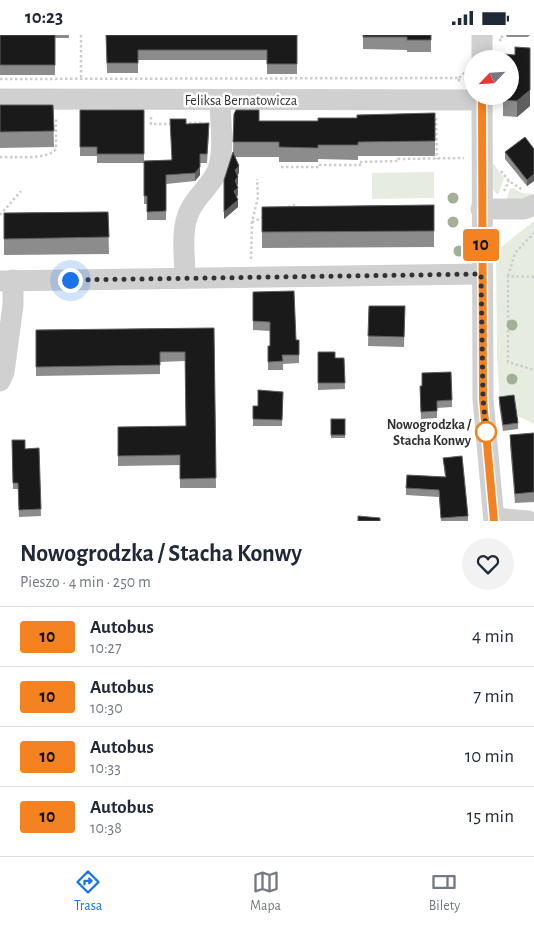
<!DOCTYPE html>
<html lang="pl">
<meta charset="utf-8">
<style>
:root{--surface:#fff;--page:#f2f2f3;--text:#1f2937;--muted:#747a83;--line:#e0e1e3;--accent:#1a73e8}
body{margin:0;font-family:"Alegreya Sans",sans-serif;background:var(--page);color:var(--text);height:100vh;display:flex;flex-direction:column;font-size:19px;white-space:nowrap}
*{box-sizing:border-box;margin:0}
p{font-size:16px;color:var(--muted)}
.icon{flex:none;width:28px;height:28px;fill:none;stroke:currentColor;stroke-width:2;stroke-linecap:round;stroke-linejoin:round}
.map{position:relative;height:486px;overflow:hidden}
.drawer{display:flex;flex-direction:column;background:var(--surface);flex:1}
.drawer>*{flex:none}
.badge{padding:0 10px;border-radius:4px;font-size:18px;line-height:32px}
.needle{width:32px;rotate:245deg}
.fabs{position:absolute;left:464px;top:15px;display:grid;gap:10px}
.fabs a{display:grid;place-items:center;width:55px;height:55px;border-radius:50%;background:var(--surface);box-shadow:0 2px 12px #0003;font-size:25px}
.you{position:absolute;width:25px;height:25px;margin:-12px;border:4px solid #fff;border-radius:50%;background:#1a73e8;box-shadow:0 0 0 8px #1a73e833}
.map>.badge{position:absolute;translate:-50% -50%;box-shadow:0 0 0 2px #fff}
.round{display:grid;place-items:center;flex:none;width:52px;height:52px;border-radius:26px;background:var(--page)}
.summary{display:flex;align-items:center;justify-content:space-between;height:85px;padding:0 20px}
h1{font-size:24px;font-weight:700;line-height:38px}
ul{padding:0;list-style:none}
li{display:flex;align-items:center;gap:15px;height:60px;padding:0 20px;border-top:1px solid var(--line)}
li div{flex:1}
li b{display:block;font-size:19px}
li em{font-style:normal}
li .badge{min-width:55px;font-weight:700;text-align:center}
.status{display:flex;justify-content:space-between;align-items:center;height:35px;padding:0 25px;background:var(--surface);direction:ltr}
.status svg{height:14px;fill:currentColor}
.menu{display:flex;justify-content:space-around;align-items:center;height:70px;border-top:1px solid var(--line);background:var(--surface);font-size:14px;color:var(--muted)}
.menu a{display:grid;justify-items:center;gap:2px}
.menu .on{color:var(--accent)}
.map>svg:first-child{display:block}
</style>
<div class="status"><b>10:23</b><svg viewBox="0 0 49 12"><path d="M0 12V9h3v3zM5 12V6h3v6zM10 12V3h3v9zM15 12V0h3v12zM26 1h20v11H26zM47 4h2v5h-2z"/></svg></div>
<div class="map">
<svg width="534" height="486" viewBox="0 0 534 486">
<rect width="100%" height="100%" fill="#fff"/>
<!-- green -->
<g fill="#e6ecdf">
<path d="M490 129H494L504 143 498 160 491 153Z"/>
<path d="M434 137V163L372 164V138Z"/>
<path d="M513 153 522 158 534 159V162L506 165 510 154Z"/>
<path d="M534 186V389L500 372 497 322 496 216Z"/>
</g>
<g fill="none" stroke-linecap="round" stroke-linejoin="round">
<!-- path -->
<g stroke="#cdcdcd" stroke-width="2.5" stroke-dasharray="2.5 2.5" stroke-linecap="butt">
<path d="M81 0V44"/>
<path d="M499 5H502V0"/>
<path d="M459 43 468 34"/>
<path d="M0 44 459 43V48"/>
<path d="M151 82V89H174"/>
<path d="M436 83 437 124"/>
<path d="M184 88H204"/>
<path d="M0 122C13 122 49 125 56 114V82"/>
<path d="M281 132H320V130H360L359 127 398 126V124L464 123"/>
<path d="M501 136 509 146 523 155"/>
<path d="M504 156 509 146"/>
<path d="M288 172 295 170"/>
<path d="M0 180 21 156"/>
<path d="M252 187 264 182"/>
<path d="M251 224 252 187 258 162 257 144"/>
<path d="M508 241 515 218 534 198"/>
<path d="M534 242 508 241V327L534 335"/>
</g>
<!-- minor -->
<g stroke="#d0d0d0" stroke-width="21">
<path d="M482 0V24"/>
<path d="M482 61 483 364 494 486"/>
<path d="M0 64 482 65"/>
<path d="M481 174H524L534 170"/>
<path d="M185 243C185 221 180 195 190 175 197 160 213 149 218 134 225 113 220 86 220 65"/>
<path d="M0 246 481 239"/>
<path d="M0 346 4 337 13 270V245"/>
<path d="M494 483 528 486"/>
</g>
</g>
<!-- trees -->
<g fill="#a2b095">
<circle cx="453" cy="163" r="5.5"/>
<circle cx="453" cy="187" r="5.5"/>
<circle cx="459" cy="216" r="5.5"/>
<circle cx="512" cy="290" r="5.5"/>
<circle cx="512" cy="344" r="5.5"/>
</g>
<!-- wall -->
<g fill="#8c8c8c">
<path d="M0 0H69V3H55V40H0Z"/>
<path d="M106 0H297V39H267V25H138V38H107Z"/>
<path d="M363 0H431V17H407V15L363 14Z"/>
<path d="M506 0H530L528 2H507Z"/>
<path d="M503 61 530 71 517 82 503 81Z"/>
<path d="M0 70H53L54 112 0 113Z"/>
<path d="M80 75H144V126L171 125 186 89 209 97 207 128H200V140L195 146 166 149V185H147V169H144V128H97V121H80Z"/>
<path d="M435 78V121H358V125L318 124V127H279V122H235L239 138 238 140V149L237 150 238 160 237 162 238 172 224 184 233 118 234 79 259 86H318Z"/>
<path d="M534 114V146L527 151 505 124V117Z"/>
<path d="M434 170V212L262 213V172Z"/>
<path d="M108 177 109 219 4 220V178Z"/>
<path d="M253 257 296 305H299V328L283 329V335H268V311H270V296L253 295Z"/>
<path d="M369 271H405L404 312 368 311Z"/>
<path d="M214 293 216 453H180V430L118 431V392L186 391 185 326 160 327V339L36 341V295Z"/>
<path d="M318 317 335 323H344L345 354 318 355Z"/>
<path d="M283 357 282 391H253V371H258Z"/>
<path d="M420 358 452 365V372L437 373V383L421 384Z"/>
<path d="M499 362 518 388V394L503 396 499 369Z"/>
<rect x="331" y="384" width="14" height="19"/>
<path d="M534 398V467L515 468 510 410V400Z"/>
<path d="M12 405 25 414 39 413 41 481 19 482 18 454H13Z"/>
<path d="M443 423 468 481V486H441L439 462 406 460V453L445 442Z"/>
</g>
<!-- shaded-wall -->
<g fill="#5f5f5f">
<path d="M530 13V71L517 82V66Z"/>
<path d="M239 131V138L235 142V135Z"/>
<path d="M200 132V140L195 146V138Z"/>
<path d="M534 139V146L527 151V145Z"/>
<path d="M238 142V149L235 152V145Z"/>
<path d="M238 153V160L234 164V156Z"/>
<path d="M238 165V172L224 184V177Z"/>
</g>
<!-- building -->
<g fill="#1a1a1a" stroke="#5f5f5f">
<rect x="0" y="0" width="55" height="30"/>
<path d="M106 0H297V29H267V15H138V28H107Z"/>
<path d="M363 0H431V5H407V2H363Z"/>
<path d="M515 12 530 13V55L517 66 503 65V61H510V24H503V19L515 20Z"/>
<path d="M0 70H53L54 96 0 97Z"/>
<path d="M80 75H144V119H97V112H80Z"/>
<path d="M236 75H259V86H318V83H357V80L435 78V106L358 107V110H318V113L279 112V107H233L234 79Z"/>
<path d="M170 84H186V89L209 88 207 119H200V132L195 138 166 140V176L147 177V161H144V126L172 125Z"/>
<path d="M525 102 534 114V139L527 145 505 117Z"/>
<path d="M233 117 239 131 235 135 238 142 235 145 238 153 234 156 238 165 224 177V145Z"/>
<path d="M434 170V196L262 197V172Z"/>
<path d="M108 177 109 202 4 204V178Z"/>
<path d="M294 256 296 305H299V320H282L283 326 268 327V311H270V287L253 286V257Z"/>
<path d="M369 271H405L404 302 368 301Z"/>
<path d="M214 293 216 443 180 444V420L118 421V392L186 391 185 317H160V330L36 332V295Z"/>
<path d="M318 317H335V323H344L345 348H318Z"/>
<path d="M451 337 452 365 437 366V376L421 377 420 351H422V338Z"/>
<path d="M258 355 283 357 282 385 253 384V371H258Z"/>
<path d="M514 360 518 388 503 390 499 362Z"/>
<rect x="331" y="384" width="14" height="16"/>
<path d="M534 398V457L515 459 510 400Z"/>
<path d="M12 405H25V414L39 413 41 474 19 475 18 448H13Z"/>
<path d="M462 421 468 481 441 483 439 455 406 453 407 440 446 442 443 423Z"/>
<path d="M358 481 380 483V486H358Z"/>
</g>
<g fill="none" stroke-linecap="round" stroke-linejoin="round">
<!-- line casing -->
<g stroke="#fff" stroke-width="11">
<path id="line" d="M482 61 483 364 494 486"/>
</g>
<!-- line -->
<use href="#line" stroke="#f58220" stroke-width="8"/>
<!-- walk -->
<path stroke="#333" stroke-width="5" stroke-dasharray="0 9" d="M70 245 481 239 483 364 487 404 486 397"/>
</g>
<!-- markers -->
<circle fill="#fff" stroke="#f58220" stroke-width="2.5" cx="486" cy="397" r="10"/>
<g text-anchor="middle" stroke-width="5" stroke-linejoin="round" paint-order="stroke">
<!-- street labels -->
<g font-size="14" fill="#333" stroke="#fff">
<text x="241" y="70">Feliksa Bernatowicza</text>
</g>
<!-- stop labels -->
<g font-size="14" font-weight="bold" fill="#333" stroke="#fff" text-anchor="end">
<text x="471" y="394">Nowogrodzka /<tspan x="471" dy="16">Stacha Konwy</tspan></text>
</g>
</g>
</svg>
<div class="fabs">
<a><svg class="needle" viewBox="-14 -14 28 28"><path d="M0-13l5 13h-10z" fill="#e53935"/><path d="M0 13l5-13h-10z" fill="#747a83"/></svg></a>
</div>
<div class="you" style="left:70px;top:245px"></div>
<b class="badge" style="left:481px;top:210px;background:#f58220;color:#111">10</b>
</div>
<section class="drawer">
<div class="summary"><div><h1>Nowogrodzka / Stacha Konwy</h1><p>Pieszo · 4 min · 250 m</p></div><a class="round"><svg class="icon" aria-label="heart" viewBox="0 0 24 24"><path d="M12 20l-8-8c-3-5 5-10 8-4 3-6 11-1 8 4z"/></svg></a></div>
<ul>
<li><span class="badge" style="background:#f58220;color:#111">10</span><div><b>Autobus</b><p>10:27</p></div><em>4 min</em></li>
<li><span class="badge" style="background:#f58220;color:#111">10</span><div><b>Autobus</b><p>10:30</p></div><em>7 min</em></li>
<li><span class="badge" style="background:#f58220;color:#111">10</span><div><b>Autobus</b><p>10:33</p></div><em>10 min</em></li>
<li><span class="badge" style="background:#f58220;color:#111">10</span><div><b>Autobus</b><p>10:38</p></div><em>15 min</em></li>
</ul>
</section>
<nav class="menu">
<a class="on"><svg class="icon" aria-label="directions" viewBox="0 0 24 24"><path d="M12 3l9 9-9 9-9-9zM9 14v-3h6M13 9l2 2-2 2"/></svg>Trasa</a>
<a><svg class="icon" aria-label="map" viewBox="0 0 24 24"><path d="M3 6l6-2 6 2 6-2v14l-6 2-6-2-6 2zM9 4v14M15 6v14"/></svg>Mapa</a>
<a><svg class="icon" aria-label="tickets" viewBox="0 0 24 24"><path d="M3 7h18v10H3zM15 7v10"/></svg>Bilety</a>
</nav>
